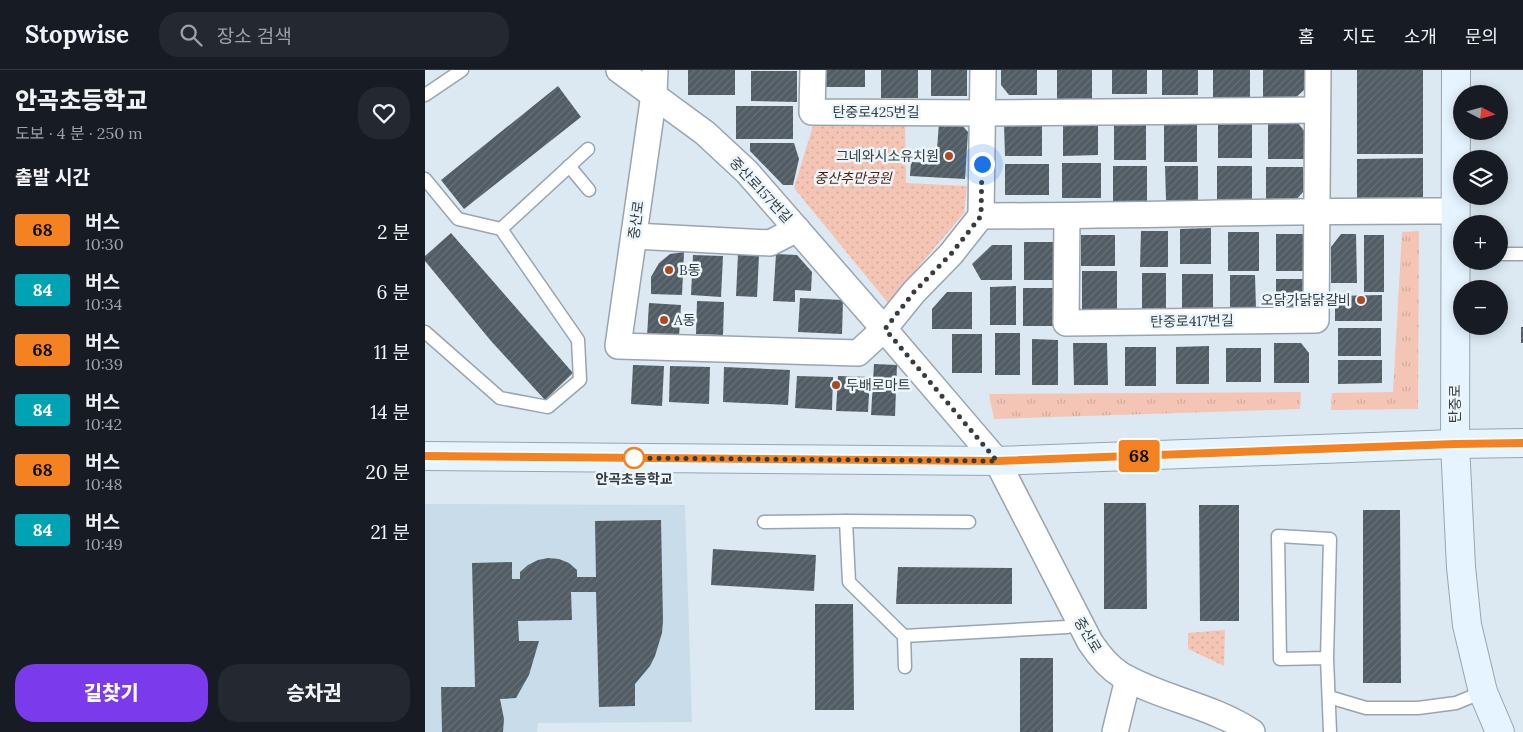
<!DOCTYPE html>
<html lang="ko">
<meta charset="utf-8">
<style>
:root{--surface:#171b24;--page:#242831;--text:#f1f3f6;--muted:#9ea1a6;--line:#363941;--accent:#7c3aed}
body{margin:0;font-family:Lora,"Noto Sans KR",serif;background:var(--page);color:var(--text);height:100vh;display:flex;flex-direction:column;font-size:19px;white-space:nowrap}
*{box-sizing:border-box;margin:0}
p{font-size:16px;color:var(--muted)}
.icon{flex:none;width:28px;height:28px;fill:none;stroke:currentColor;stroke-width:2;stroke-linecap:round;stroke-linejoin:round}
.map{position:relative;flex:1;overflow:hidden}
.side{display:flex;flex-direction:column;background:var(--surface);width:425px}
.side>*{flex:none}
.badge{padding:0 10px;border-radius:4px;font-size:18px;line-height:32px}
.needle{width:32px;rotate:96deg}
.buttons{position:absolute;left:1028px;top:15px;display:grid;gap:10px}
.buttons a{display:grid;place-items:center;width:55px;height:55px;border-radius:50%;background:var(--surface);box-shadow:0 2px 12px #0003;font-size:25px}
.you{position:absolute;width:25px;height:25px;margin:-12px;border:4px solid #fff;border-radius:50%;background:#1a73e8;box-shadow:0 0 0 8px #1a73e833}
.map>.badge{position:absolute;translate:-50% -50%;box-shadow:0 0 0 2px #fff}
h2{padding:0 15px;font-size:19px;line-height:45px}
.round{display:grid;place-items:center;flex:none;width:52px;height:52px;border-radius:20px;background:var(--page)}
.overview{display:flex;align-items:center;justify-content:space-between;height:85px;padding:0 15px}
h1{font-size:24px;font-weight:800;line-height:38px}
.cta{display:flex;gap:10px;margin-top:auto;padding:10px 15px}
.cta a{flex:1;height:58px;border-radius:20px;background:var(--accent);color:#fff;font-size:20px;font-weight:800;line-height:58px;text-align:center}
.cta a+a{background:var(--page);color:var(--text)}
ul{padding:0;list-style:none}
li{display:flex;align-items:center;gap:15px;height:60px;padding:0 15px}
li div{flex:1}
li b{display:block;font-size:19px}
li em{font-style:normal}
li .badge{min-width:55px;font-weight:700;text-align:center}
header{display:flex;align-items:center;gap:30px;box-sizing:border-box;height:70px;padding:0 25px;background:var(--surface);border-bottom:1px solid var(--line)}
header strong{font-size:24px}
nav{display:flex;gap:28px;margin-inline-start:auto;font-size:18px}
.search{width:350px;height:45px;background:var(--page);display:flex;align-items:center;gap:12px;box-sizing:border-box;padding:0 18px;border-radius:20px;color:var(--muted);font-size:19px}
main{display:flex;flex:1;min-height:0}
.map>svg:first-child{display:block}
</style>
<header>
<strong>Stopwise</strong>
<div class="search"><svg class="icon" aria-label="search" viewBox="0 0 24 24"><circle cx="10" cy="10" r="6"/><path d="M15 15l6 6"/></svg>장소 검색</div>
<nav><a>홈</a><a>지도</a><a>소개</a><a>문의</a></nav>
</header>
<main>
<section class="side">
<div class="overview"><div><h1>안곡초등학교</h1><p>도보 · 4 분 · 250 m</p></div><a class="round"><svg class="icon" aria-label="heart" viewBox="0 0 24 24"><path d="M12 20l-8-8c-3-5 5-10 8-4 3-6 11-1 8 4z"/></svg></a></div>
<h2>출발 시간</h2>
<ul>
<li><span class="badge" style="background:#f58220;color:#111">68</span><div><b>버스</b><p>10:30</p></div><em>2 분</em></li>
<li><span class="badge" style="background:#00a3b4;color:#fff">84</span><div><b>버스</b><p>10:34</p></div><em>6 분</em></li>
<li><span class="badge" style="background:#f58220;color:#111">68</span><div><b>버스</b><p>10:39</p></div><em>11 분</em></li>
<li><span class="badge" style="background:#00a3b4;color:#fff">84</span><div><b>버스</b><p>10:42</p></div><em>14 분</em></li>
<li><span class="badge" style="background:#f58220;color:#111">68</span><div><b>버스</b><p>10:48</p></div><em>20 분</em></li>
<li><span class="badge" style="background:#00a3b4;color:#fff">84</span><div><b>버스</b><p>10:49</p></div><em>21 분</em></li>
</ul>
<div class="cta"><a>길찾기</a><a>승차권</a></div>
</section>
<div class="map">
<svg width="1098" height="662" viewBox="0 0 1098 662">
<defs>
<pattern id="grass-tufts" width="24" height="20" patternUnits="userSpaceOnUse" patternTransform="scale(1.25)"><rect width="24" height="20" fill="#f4c5b4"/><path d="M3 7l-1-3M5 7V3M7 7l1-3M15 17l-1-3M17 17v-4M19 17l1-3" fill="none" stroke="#d2aa9c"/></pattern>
<pattern id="park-dots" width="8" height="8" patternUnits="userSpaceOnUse" patternTransform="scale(1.25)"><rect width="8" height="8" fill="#f4c5b4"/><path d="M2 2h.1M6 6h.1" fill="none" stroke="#d2aa9c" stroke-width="1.8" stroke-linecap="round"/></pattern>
<pattern id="building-hatch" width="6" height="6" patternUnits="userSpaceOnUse" patternTransform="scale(1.25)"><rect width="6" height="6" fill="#515c64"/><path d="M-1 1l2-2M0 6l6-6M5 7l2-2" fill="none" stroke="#687177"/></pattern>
</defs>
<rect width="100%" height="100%" fill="#dce9f2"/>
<!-- built -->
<path fill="#c9dcea" d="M0 434 260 435 267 652 113 653 112 662H0Z"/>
<!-- grass -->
<g fill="url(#grass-tufts)">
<path d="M994 161 993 339 906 340 907 323 968 322 977 162Z"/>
<path d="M876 322 875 339 569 349 564 324Z"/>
</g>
<!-- park -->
<g fill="url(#park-dots)">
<path d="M480 49 481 113 542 116 539 143 463 233 369 118 388 56Z"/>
<path d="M800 560 799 596 763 579V563Z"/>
</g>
<!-- building -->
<g fill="url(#building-hatch)">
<rect x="263" y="0" width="47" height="25"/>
<rect x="398" y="0" width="42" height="17"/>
<rect x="456" y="0" width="37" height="28"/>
<rect x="506" y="0" width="36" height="26"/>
<path d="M576 0H612V25H584L576 15Z"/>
<path d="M632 0H667V31L632 32Z"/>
<rect x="687" y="0" width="35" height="24"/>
<rect x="737" y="0" width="36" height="25"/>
<rect x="788" y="0" width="37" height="28"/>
<path d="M838 0H880V19L866 32 838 33Z"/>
<rect x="932" y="0" width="66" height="84"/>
<path d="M326 1H372V32L326 31Z"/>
<path d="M133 16 156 47 39 139 16 110Z"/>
<rect x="311" y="36" width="57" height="33"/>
<rect x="739" y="51" width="33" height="41"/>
<rect x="689" y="52" width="32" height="38"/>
<rect x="793" y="52" width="34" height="36"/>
<path d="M514 53 536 54 543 62 540 109 485 106 486 92 506 93 507 79H512Z"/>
<path d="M873 53 880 62V89H843V54Z"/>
<path d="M579 54H617V86H580Z"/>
<path d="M638 55H673V85L638 86Z"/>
<path d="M325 73H369L374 89 368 115H358L325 81Z"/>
<path d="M998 88V136H932V89Z"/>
<rect x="637" y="93" width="39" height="35"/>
<rect x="580" y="94" width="44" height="31"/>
<rect x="688" y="96" width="34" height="36"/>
<path d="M740 96H773V130H741Z"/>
<rect x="792" y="96" width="35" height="33"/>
<path d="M841 97H878V122L870 131 841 132Z"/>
<path d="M786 158V194H755V159Z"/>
<path d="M716 161H743V197H715Z"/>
<rect x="803" y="162" width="31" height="39"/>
<path d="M26 163 148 303 120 330 66 271 0 191V186Z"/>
<path d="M851 164H879L880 201H851Z"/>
<path d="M916 164H931L932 213H906V177Z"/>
<rect x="656" y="165" width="34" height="31"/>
<rect x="939" y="165" width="20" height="57"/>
<rect x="599" y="172" width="34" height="38"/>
<path d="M567 175H587V210H556L547 194Z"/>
<path d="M259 182 257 225 226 224V207L234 193 245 184Z"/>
<path d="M313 184 334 185 332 227 311 226Z"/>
<path d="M351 184 372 185 387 202 386 221 370 220V232L348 231Z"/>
<path d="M268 185 298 186 296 227 266 225Z"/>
<rect x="657" y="201" width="35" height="39"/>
<rect x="717" y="203" width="24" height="37"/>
<rect x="757" y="204" width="31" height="37"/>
<path d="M805 205H830L831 239H805Z"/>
<path d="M851 209H880V234L872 241H851Z"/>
<path d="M591 216V255H565V217Z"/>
<rect x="598" y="218" width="36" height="38"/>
<path d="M522 222H547V259H507V239Z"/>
<path d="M957 225V251H910V226Z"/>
<path d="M375 228 418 230 417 264 373 262Z"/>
<path d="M272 231 299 232 298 265 271 264Z"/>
<path d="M224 233 256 235 254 267 222 266Z"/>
<rect x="1096" y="257" width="2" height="16"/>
<rect x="913" y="258" width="43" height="28"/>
<rect x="570" y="263" width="25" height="42"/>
<rect x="527" y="264" width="30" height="39"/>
<path d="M607 269 633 270V315H607Z"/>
<path d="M648 273H682L683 315H649Z"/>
<path d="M849 273H876L884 283V313H849Z"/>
<path d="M784 276V314H751V277Z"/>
<rect x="700" y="277" width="31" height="39"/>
<rect x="801" y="278" width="35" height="34"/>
<path d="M913 290H957V313L913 314Z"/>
<path d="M449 294 472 295 470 346 446 345Z"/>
<path d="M208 295 239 296 237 336 206 334Z"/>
<path d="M245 296 285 297 284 334 244 332Z"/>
<path d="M299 297 365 300 363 335 298 332Z"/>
<path d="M372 306 408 307 407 340 370 338Z"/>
<path d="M413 306 445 307 443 342 411 341Z"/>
<path d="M679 433H721L722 539H679Z"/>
<path d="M774 435H814V551H775Z"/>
<path d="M938 440H975L976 613H938Z"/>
<path d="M236 450 238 551 237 563 230 586 225 596 210 614V636L174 637 171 522H146L147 550 93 551 94 571H114L104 605 91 628 75 629 79 649 78 662H17L16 617H50L47 493 87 492V509H95V502L103 495 113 490 123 488 134 489 144 493 152 500V507H171L170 451Z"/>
<path d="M288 479 391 485 389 521 286 515Z"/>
<path d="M473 497 587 498V534H471Z"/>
<path d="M390 534H428L429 640H390Z"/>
<rect x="595" y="588" width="33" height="74"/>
</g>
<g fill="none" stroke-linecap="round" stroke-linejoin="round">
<!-- lane casing -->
<g stroke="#99a5ae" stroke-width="15">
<g id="lane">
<path d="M0 25 37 0"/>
<path d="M144 96 164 120"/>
<path d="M0 109 33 149 76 159 153 270 155 310 123 337 75 328 0 262"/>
<path d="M76 159 163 79"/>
<path d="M1074 184H1098"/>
<path d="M421 451 424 512 479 566 642 557 655 554"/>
<path d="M339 452 421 451 544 452"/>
<path d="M479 566 480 597"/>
<path d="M902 588 855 589 853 466 905 469 902 588 905 662"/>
<path d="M904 627 941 638H993L1031 633 1058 622"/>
</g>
</g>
<!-- street casing -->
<g stroke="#99a5ae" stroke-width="28">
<g id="street">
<path d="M194 0 280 63 322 102 459 259 572 391 665 572C673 584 683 597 696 605 737 629 786 635 827 662"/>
<path d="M230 0 229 24 193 276 433 283 459 259 489 222 526 184 556 146C714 146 872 140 1030 141"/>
<path d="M388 0 387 42 558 43 892 40"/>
<path d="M556 146 558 0"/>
<path d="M642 146 641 253 891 250 893 0"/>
<path d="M209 166 345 173 372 159"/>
<path d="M690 662 703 609"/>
</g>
</g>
<!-- secondary casing -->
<g stroke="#99a5ae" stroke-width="30">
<g id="secondary">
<path d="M1031 0 1030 374 1036 497 1042 555 1058 622 1075 662"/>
<path d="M0 386 572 391 1030 374 1098 373"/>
</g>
</g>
<!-- lane -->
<use href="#lane" stroke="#fff" stroke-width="12"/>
<!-- street -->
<use href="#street" stroke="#fff" stroke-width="25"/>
<!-- secondary -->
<use href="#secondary" stroke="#e6f4ff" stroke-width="28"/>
</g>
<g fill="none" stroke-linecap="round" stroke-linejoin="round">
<!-- line casing -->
<g stroke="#fff" stroke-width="11">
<path id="line" d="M0 386 572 391 1030 374 1098 373"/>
</g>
<!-- line -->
<use href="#line" stroke="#f58220" stroke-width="8"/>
<!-- walk -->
<path stroke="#373c3f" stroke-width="5" stroke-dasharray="0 9" d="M209 388H199L572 391 460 259 489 222 526 184 556 146 557 94"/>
</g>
<!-- markers -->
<g fill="#af4920" stroke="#ecf6fd" stroke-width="2">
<circle cx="524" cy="86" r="5"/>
<circle cx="244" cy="200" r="5"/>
<circle cx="936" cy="230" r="5"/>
<circle cx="239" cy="250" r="5"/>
<circle cx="411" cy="315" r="5"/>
</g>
<circle fill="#fff" stroke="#f58220" stroke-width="2.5" cx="209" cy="388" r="10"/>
<g text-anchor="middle" stroke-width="5" stroke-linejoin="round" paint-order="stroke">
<!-- street labels -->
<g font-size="14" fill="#373c3f" stroke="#ecf6fd">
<text x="451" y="47">탄중로425번길</text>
<text transform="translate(336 120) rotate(47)" y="5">중산로157번길</text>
<text transform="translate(211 150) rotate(-82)" y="5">중산로</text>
<text transform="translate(767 251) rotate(-1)" y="5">탄중로417번길</text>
<text transform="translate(1030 334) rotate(-90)" y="5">탄중로</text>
<text transform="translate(663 565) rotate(59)" y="5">중산로</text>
</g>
<!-- poi labels -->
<g font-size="14" fill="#373c3f" stroke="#ecf6fd" text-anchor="start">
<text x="514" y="91" text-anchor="end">그네와시소유치원</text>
<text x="254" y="205">B동</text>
<text x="926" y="235" text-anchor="end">오닭가닭닭갈비</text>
<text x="249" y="255">A동</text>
<text x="421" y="320">두배로마트</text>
</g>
<!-- park labels -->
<g font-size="14" font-style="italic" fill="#571d06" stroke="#ecf6fd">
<text x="428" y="113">중산추만공원</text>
</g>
<!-- stop labels -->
<g font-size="14" font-weight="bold" fill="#373c3f" stroke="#ecf6fd">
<text x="209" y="414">안곡초등학교</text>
</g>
</g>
</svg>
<div class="buttons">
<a><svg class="needle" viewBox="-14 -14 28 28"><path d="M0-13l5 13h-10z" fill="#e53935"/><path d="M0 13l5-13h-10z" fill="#9ea1a6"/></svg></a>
<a><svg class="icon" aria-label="layers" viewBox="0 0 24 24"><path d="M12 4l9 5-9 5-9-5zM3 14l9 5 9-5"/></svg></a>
<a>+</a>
<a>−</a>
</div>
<div class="you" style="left:557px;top:94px"></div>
<b class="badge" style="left:714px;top:386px;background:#f58220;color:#111">68</b>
</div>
</main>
